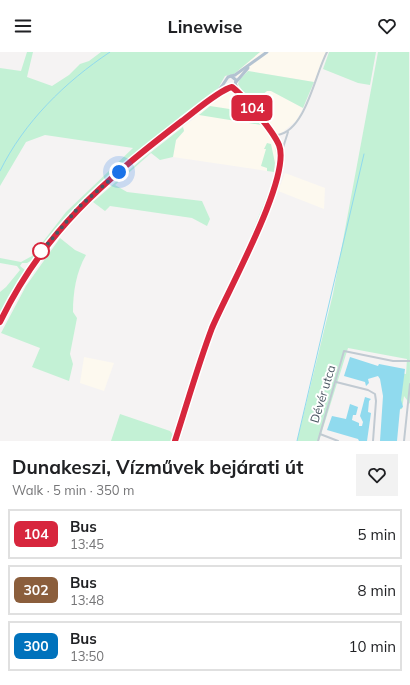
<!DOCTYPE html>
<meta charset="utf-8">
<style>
:root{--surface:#fff;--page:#f2f2f2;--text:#202124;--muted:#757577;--line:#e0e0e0}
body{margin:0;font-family:Mulish,sans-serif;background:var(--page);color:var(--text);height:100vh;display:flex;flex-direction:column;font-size:15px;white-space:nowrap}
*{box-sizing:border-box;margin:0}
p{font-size:13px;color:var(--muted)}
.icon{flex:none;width:22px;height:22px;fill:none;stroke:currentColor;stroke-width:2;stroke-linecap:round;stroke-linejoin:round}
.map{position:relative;height:389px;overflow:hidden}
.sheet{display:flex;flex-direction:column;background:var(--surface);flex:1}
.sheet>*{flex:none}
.badge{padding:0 8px;border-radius:6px;font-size:14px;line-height:26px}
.you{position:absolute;width:20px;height:20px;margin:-10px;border:3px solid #fff;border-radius:50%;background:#1a73e8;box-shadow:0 0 0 6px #1a73e833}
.map>.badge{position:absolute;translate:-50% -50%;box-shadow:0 0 0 2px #fff}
.round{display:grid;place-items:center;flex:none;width:42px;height:42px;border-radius:0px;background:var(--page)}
.overview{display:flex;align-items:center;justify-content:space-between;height:68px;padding:0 12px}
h1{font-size:19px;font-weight:700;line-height:30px}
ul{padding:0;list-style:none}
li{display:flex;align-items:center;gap:12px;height:50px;margin:0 8px 6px;padding:0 4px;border:2px solid var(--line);border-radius:0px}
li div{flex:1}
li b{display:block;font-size:15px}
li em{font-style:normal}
li .badge{min-width:44px;font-weight:700;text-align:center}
header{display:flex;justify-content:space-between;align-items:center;height:52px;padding:0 12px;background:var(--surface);font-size:18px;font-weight:700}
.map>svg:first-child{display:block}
</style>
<header><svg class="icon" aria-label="menu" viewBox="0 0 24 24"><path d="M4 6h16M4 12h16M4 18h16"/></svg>Linewise<svg class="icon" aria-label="heart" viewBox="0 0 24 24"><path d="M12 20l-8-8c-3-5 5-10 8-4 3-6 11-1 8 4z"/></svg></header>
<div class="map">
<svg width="410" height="389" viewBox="0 0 410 389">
<rect width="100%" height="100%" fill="#f5f3f3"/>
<!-- commercial -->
<g fill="#fdf9ef">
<path d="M260 0H326L314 30 248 19 240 27 234 22Z"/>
<path d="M221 34 227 38H234L238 34 251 51 267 39H271L303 56 296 69 280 82 282 109 281 121 173 105 176 88 184 79 183 75 196 65 192 60Z"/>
<path d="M285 121 325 136 324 157 278 139Z"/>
<path d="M84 305 114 311 104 339 80 331Z"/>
</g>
<!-- green -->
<g fill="#c3f1d5">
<path d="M27 0H33L27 25 52 34 69 23 80 12 89 9 101 0H260L234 22 225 24 216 40 210 45 97 136 64 170 32 208 27 211H22L20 214 25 218 0 267V240L6 235 20 218 17 214 0 211V206L21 210 32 204 66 160 133 96 45 83 26 90 0 134V16L21 19Z"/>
<path d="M329 0H376L370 33 358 31 323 17Z"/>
<path d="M378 0H409L410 352 404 344 402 357 392 359 382 317 406 322 407 307 348 296 319 389H297L333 242Z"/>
<path d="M248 19 314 30 303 56 271 39H267L251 52 238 32 240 27Z"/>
<path d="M210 54 249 60 261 73 199 63Z"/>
<path d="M183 75 184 79 176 88 173 105 160 108 151 101 115 133 127 140 202 149 210 167 207 174 192 166 110 154 105 159 93 150 141 108Z"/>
<path d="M267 91 271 92 275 111 274 120 267 119V116L261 114 266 97H264Z"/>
<path d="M275 94H277C281 103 278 114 277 124L237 222V218L275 124 278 114Z"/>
<path d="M60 186 75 198 86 203C76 220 73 241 73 260L77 266 70 302 73 312 69 329 32 315 40 296 1 281 26 234Z"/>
<path d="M120 362 170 379 173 383 172 389H111Z"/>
</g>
<!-- water -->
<g fill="#90daee">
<path d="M350 305 378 314 379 312 405 317 401 348 403 355 400 357 397 389H380L383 344 380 327 378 324 368 327 369 331 366 334 365 330 344 324Z"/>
<path d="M365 345 371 347 369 349 368 360 371 361 367 389H359L358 387 327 378 332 364 346 367 350 352 358 355 356 363H353L352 368 359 371V374H362L363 370 360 364Z"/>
</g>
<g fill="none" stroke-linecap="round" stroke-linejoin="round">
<!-- stream -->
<g stroke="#90daee" stroke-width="1">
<path d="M0 119C24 70 65 30 110 0"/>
<path d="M297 389 364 102"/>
</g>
<!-- street -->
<g stroke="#c1cad2" stroke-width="2">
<path d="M232 35 242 43"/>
<path d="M272 79 278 83C306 78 315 22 327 0"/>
<path d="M281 102 288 80"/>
<path d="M336 330 368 338 375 342 376 349 373 389"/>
<path d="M320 382 338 389"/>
<path d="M175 389C187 352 198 313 212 276 226 243 292 124 279 93 271 74 242 52 236 32"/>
<path d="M318 389 344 299 393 309H410"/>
<path d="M404 389 410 332"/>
</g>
<!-- primary -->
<g stroke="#b3c2d1" stroke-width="3">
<path d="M236 30 248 16"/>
<path d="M214 45 235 33 236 28 231 24"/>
<path d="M0 269C49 168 122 116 209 49L222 34 228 25 235 23 267 0"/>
</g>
</g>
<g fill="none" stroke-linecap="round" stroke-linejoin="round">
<!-- line casing -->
<g stroke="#fff" stroke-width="9">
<path id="line" d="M0 270C44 179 104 129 182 69 193 61 219 38 232 35 245 45 273 79 279 93 292 125 226 242 212 276 198 313 187 352 175 389"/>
</g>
<!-- line -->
<use href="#line" stroke="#d7263d" stroke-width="6"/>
<!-- walk -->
<path stroke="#4a5661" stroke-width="4" stroke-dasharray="0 7.2" d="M41 199 40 201 79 155 119 120"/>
</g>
<!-- markers -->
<circle fill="#fff" stroke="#d7263d" stroke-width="2" cx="41" cy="199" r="8"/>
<g text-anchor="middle" stroke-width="4" stroke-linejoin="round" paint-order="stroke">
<!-- street labels -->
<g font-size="12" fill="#4a5661" stroke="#fff">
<text transform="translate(323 342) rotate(-73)" y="4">Dévér utca</text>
</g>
</g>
</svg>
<div class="you" style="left:119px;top:120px"></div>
<b class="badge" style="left:252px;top:56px;background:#d7263d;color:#fff">104</b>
</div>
<section class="sheet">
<div class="overview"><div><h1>Dunakeszi, Vízművek bejárati út</h1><p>Walk · 5 min · 350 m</p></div><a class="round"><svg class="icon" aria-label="heart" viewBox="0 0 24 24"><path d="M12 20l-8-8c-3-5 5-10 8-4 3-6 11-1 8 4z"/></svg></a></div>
<ul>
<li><span class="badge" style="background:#d7263d;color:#fff">104</span><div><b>Bus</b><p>13:45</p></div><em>5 min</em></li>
<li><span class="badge" style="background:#8b5e3c;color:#fff">302</span><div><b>Bus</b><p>13:48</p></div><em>8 min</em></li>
<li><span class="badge" style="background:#0072bc;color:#fff">300</span><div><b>Bus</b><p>13:50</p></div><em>10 min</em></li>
</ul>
</section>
